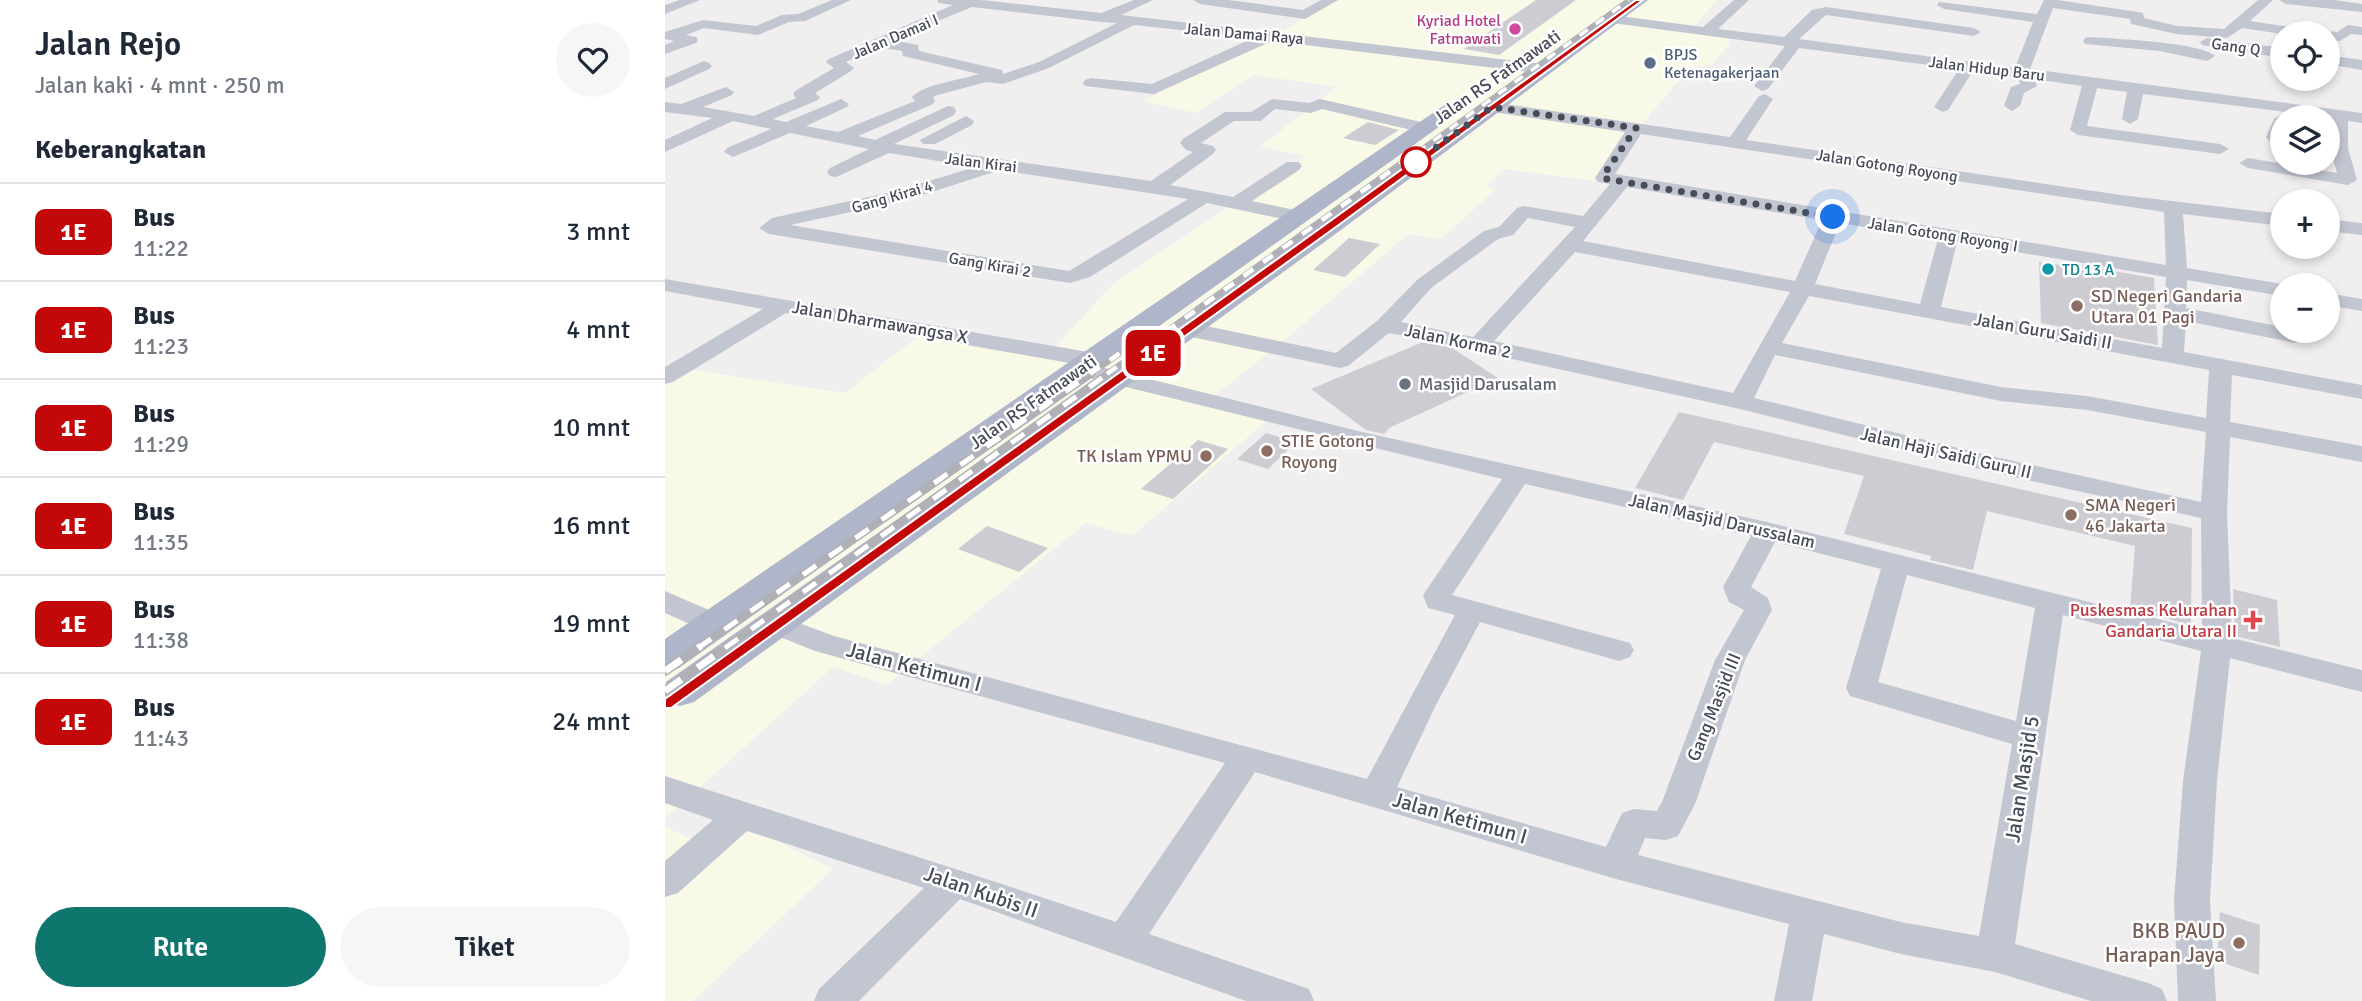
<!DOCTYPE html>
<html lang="id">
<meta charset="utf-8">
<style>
:root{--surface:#fff;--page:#f6f6f7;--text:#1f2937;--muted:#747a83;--line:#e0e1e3;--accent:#0f766e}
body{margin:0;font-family:Signika,sans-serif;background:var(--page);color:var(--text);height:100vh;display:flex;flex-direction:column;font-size:26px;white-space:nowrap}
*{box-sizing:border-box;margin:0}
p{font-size:23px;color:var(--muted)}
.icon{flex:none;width:38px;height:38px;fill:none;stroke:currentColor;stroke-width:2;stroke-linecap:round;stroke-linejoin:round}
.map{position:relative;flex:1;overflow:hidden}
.panel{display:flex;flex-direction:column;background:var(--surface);width:665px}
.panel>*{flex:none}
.badge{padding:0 14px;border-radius:10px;font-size:24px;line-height:46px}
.buttons{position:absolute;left:1605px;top:21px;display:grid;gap:14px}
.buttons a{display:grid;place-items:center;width:70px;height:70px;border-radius:50%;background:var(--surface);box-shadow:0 4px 10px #0003;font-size:35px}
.you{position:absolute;width:35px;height:35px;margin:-18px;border:5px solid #fff;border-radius:50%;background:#1a73e8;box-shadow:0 0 0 10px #1a73e833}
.map>.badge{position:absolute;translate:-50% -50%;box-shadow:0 0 0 4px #fff}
h2{padding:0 35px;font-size:26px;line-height:63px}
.round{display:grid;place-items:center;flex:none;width:74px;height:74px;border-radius:37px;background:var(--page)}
.overview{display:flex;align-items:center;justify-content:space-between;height:119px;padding:0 35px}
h1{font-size:33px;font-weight:600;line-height:52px}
.cta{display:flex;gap:14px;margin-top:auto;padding:14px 35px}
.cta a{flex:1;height:80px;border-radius:42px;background:var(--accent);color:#fff;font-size:28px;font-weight:600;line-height:80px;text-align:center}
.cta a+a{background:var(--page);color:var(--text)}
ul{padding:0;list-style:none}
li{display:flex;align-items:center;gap:21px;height:98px;padding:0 35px;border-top:2px solid var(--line)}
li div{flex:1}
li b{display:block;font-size:26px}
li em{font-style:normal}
li .badge{min-width:77px;font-weight:700;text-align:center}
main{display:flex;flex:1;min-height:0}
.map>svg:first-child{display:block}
</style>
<main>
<section class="panel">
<div class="overview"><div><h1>Jalan Rejo</h1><p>Jalan kaki · 4 mnt · 250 m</p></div><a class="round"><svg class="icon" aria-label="heart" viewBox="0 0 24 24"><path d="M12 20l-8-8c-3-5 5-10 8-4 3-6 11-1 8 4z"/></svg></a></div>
<h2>Keberangkatan</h2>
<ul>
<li><span class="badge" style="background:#c20809;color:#fff">1E</span><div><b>Bus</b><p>11:22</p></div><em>3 mnt</em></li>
<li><span class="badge" style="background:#c20809;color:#fff">1E</span><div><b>Bus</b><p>11:23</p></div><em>4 mnt</em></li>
<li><span class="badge" style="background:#c20809;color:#fff">1E</span><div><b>Bus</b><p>11:29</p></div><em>10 mnt</em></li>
<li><span class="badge" style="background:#c20809;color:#fff">1E</span><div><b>Bus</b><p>11:35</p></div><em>16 mnt</em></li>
<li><span class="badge" style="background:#c20809;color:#fff">1E</span><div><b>Bus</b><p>11:38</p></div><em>19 mnt</em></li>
<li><span class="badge" style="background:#c20809;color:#fff">1E</span><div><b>Bus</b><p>11:43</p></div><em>24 mnt</em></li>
</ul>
<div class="cta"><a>Rute</a><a>Tiket</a></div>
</section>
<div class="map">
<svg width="1697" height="1001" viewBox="0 0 1697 1001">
<rect width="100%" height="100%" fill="#f0eeee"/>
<!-- commercial -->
<g fill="#f9f9e8">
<path d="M672 0H1053L1024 31 1064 38V45L1046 65 1030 67 1010 85 929 181 839 169 821 187 830 190 776 239 743 234 616 343 539 404 602 421 467 536 421 523 221 685 168 667 0 819V385L28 370 180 393 253 336 380 358 449 283 641 156 595 147 671 87 590 75 530 113 478 101 594 44Z"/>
<path d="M82 826 168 869 28 1001H0V897Z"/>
<path d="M0 827 39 844 0 877Z"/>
</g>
<!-- building -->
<g fill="#ccccd2">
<path d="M871 0H911L834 55 799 49Z"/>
<path d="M703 122 734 130 710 145 678 138Z"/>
<path d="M684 238 715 244 680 277 648 270Z"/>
<path d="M1374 262 1396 265V262L1489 278 1493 345 1376 323Z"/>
<path d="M758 342 787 348 833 378 724 428 719 434 701 430 646 389Z"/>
<path d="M1014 412 1527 528 1526 625 1465 609 1470 546 1322 511 1308 570 1265 560 1266 556 1179 534 1199 476 1049 442 1018 500 970 488Z"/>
<path d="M601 433 631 442 603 469 572 459Z"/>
<path d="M533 440 563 449 508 499 476 489Z"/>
<path d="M322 526 383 548 354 572 293 549Z"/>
<path d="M1568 589 1612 600 1615 647 1570 636Z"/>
<path d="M1555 912 1595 925 1594 975 1552 961Z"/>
</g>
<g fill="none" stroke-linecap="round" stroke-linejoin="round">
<!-- minor -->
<g fill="#c2c6d1" fill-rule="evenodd">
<path d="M15 0H35L0 14V5Z"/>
<path d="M167 0H186L140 21 124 22 93 35 39 28 21 35 31 37 33 40 31 43 0 54V45L9 41 0 39V32L38 20 91 26 117 15 133 14Z"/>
<path d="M272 0H316L436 13 469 0H488L456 15 879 64 887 69 879 74 607 41 489 94 420 86 418 83 420 80 426 78 487 84 588 38 469 25 384 68 338 84 321 82 273 95 268 97 270 101 268 104 193 136 210 140 283 106 289 107 291 111 289 115 229 144 486 181 528 152 521 150 515 143 518 139 560 112H586L607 99 644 103 655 99 765 124 767 128 759 133 657 109 646 113 610 109 596 121H569L536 143 548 146 551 150 548 154 505 185 568 197 622 162H634L637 166 634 170 587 201 639 212 642 216 639 220 632 222 542 203 425 277 405 283 104 234 94 228 107 218 231 191 310 167 224 153 171 177 165 176 162 172 165 168 204 149 125 133 68 157 59 152 62 148 106 129 68 121 0 152V140L47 118 0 112V102L16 104 61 87 69 92 67 95 38 107 89 116 131 98 128 94 130 91 169 68 161 62 164 59 288 5 274 3ZM307 7 437 22 452 23 374 62 338 74 337 70 254 51 253 45 227 40ZM212 47 237 51 238 56 314 74C296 80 259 84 247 97L250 101 173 132 141 126 182 107 184 104 176 99 121 122 108 119 153 100 155 97 150 93 186 71 189 68 181 62ZM335 170 523 199 404 271 125 225 242 200Z"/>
<path d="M528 0H564L638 10 656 0H673L640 19 535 4Z"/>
<path d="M1069 0H1084L1053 29 1119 37 1147 10 1161 7 1309 28 1316 32 1309 36 1161 15 1134 39 1350 68 1368 22 1279 9 1272 5 1274 2 1372 14 1379 0H1392L1473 12 1478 13 1479 18 1512 26 1559 29 1593 0H1608L1585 21 1637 29 1644 33 1617 34 1577 28 1562 38 1512 34 1466 24 1465 19 1388 8 1365 69 1697 113V123L1683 121V148L1692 180 1683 185 1583 168 1574 163 1583 158 1672 173 1665 148 1667 119 1662 117 1478 94 1473 119 1465 124 1457 119 1462 92 1432 88 1422 126 1555 144 1564 149 1555 154 1413 135 1405 130 1417 86 1369 79 1372 86 1359 93 1355 106 1347 111 1339 106 1346 87 1355 84 1354 77 1308 71 1283 110 1277 112 1269 107 1294 69 1134 48 1103 89 1097 91 1089 86 1120 46 947 23 940 19 947 15 1038 27Z"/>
<path d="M1614 0H1669L1697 4V12L1621 4Z"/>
<path d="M1683 25 1697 27V35L1686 34 1675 41 1662 39V33H1656L1662 31 1672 32Z"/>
<path d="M1425 37C1449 39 1535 42 1550 56L1542 61 1495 51 1420 44 1418 41 1420 38Z"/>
<path d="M1542 38 1617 48V58L1537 45 1535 42Z"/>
<path d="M1662 55 1697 60V70L1662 64Z"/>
<path d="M39 61 44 63 47 66 44 69 0 89V78Z"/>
<path d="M1100 94 1108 99 1081 140 1456 195 1617 214V226L1518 214 1522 268 1623 285H1617V296L1522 280 1521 308 1617 327V331H1642L1638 341 1630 343 1521 321 1519 352 1697 385V399L1567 375 1565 422 1697 446V462L1565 437 1562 513 1567 638 1697 670V692L1565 658 1552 781 1545 900 1551 1001H1513L1509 900 1518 781 1536 651 1398 615 1350 944 1483 983 1497 989 1502 1001H1426L1330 972 1236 954 1159 934 1147 1001H1109L1124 924 951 879 590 772 484 934 644 989 649 1001H581L295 899 194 1001H149L154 989 259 888 82 831 13 893 0 897V861L48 820 0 803V776C150 825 301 871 451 922L560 763 150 651 100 631 95 624 100 617 110 614 169 636 702 779 790 615 763 608 758 595 837 479 408 374 405 369 410 364 121 313 8 382 0 384V367L98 309 0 291V279L429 353 437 355 440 360 432 366 693 431 1102 522 1537 630 1536 518 1326 472 1075 409 761 340 724 333 683 366 675 368 522 336 514 334 511 329 514 324 522 322 671 353 712 321 752 280 819 231 834 227 852 208 859 206 918 216 945 184 933 182 930 178 960 132 827 112 819 107 821 104 827 102 1065 137 1094 96ZM976 134 1499 212 1501 265 950 174ZM962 187 1157 220 1130 281 918 241ZM863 218 910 227 808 337 736 322 766 288 833 239 848 235ZM1175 223 1273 239 1255 304 1150 284ZM1292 242 1501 277 1497 348 1276 307ZM910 252 1125 292 1068 393 829 341ZM1144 296 1544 370 1541 418 1422 396 1336 387 1117 343ZM1110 355 1336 401 1422 410 1541 432 1536 502 1326 456 1089 398ZM860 484 1086 536 1058 587 1064 602 1079 610 1050 660 997 802 992 811 969 809 957 813 941 847 732 787 770 707 815 622 954 661 965 657 969 650 965 643 787 595ZM1110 542 1216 569 1181 688 1185 696 1347 744 1314 936 1236 922 973 855 980 838 1001 840 1013 836 1030 804 1080 660 1107 610 1103 598 1086 587ZM1242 575 1370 608 1351 721 1213 682Z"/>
<path d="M1617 114 1624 117H1617V144L1604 141 1601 137 1609 119Z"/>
<path d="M301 116 309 121 307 125 270 144H258L255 140Z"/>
<path d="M1662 219 1697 223V235L1662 231Z"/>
<path d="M1662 293 1697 299V311L1662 305Z"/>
<path d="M0 591 60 617 65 624 60 631 50 634 40 631 0 613Z"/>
</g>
<!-- major -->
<g fill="#b0b6c9" fill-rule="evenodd">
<path d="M963 0H983L680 227 29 702 15 706 1 702V682L662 217Z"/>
<path d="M788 102 795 104 798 108 795 112 14 668 0 672V639L781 104Z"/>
</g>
<!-- rail-far3 casing -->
<g stroke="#b0b1b7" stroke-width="5">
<path id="rail-far3" d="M736 164 964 0"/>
</g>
<!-- rail-far2 casing -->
<g stroke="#b0b1b7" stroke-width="6">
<g id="rail-far2">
<path d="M425 374 471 342"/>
<path d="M442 374 738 162"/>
</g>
</g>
<!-- rail-far1 casing -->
<g stroke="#b0b1b7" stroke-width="8">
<g id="rail-far1">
<path d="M33 648 427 373"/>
<path d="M60 648 444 373"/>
</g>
</g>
<!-- rail casing -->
<g stroke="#b0b1b7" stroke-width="10">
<g id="rail">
<path d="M0 671 36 646"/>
<path d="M0 691 63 646"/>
</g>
</g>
<!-- rail-far3 -->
<use href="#rail-far3" stroke="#fff" stroke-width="3.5" stroke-dasharray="10" stroke-linecap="butt"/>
<!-- rail-far2 -->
<use href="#rail-far2" stroke="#fff" stroke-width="4.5" stroke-dasharray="12" stroke-linecap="butt"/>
<!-- rail-far1 -->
<use href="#rail-far1" stroke="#fff" stroke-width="5" stroke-dasharray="16" stroke-linecap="butt"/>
<!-- rail -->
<use href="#rail" stroke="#fff" stroke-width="7" stroke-dasharray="20" stroke-linecap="butt"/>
</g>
<!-- line -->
<path fill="#c20809" stroke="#fff" stroke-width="2" d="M971 0H978L675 224 6 708H0V699L668 219Z"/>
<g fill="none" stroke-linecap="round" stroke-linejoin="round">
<!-- walk -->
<path stroke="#484c59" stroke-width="7" stroke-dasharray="0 12.6" d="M751 162 827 107 971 128 938 176 942 179 1168 217"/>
</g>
<!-- markers -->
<circle fill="#d1479c" stroke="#fff" stroke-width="2.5" cx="850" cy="29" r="7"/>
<circle fill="#5c6f8a" stroke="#fff" stroke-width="2.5" cx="985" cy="63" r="7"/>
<circle fill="#fff" stroke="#c20809" stroke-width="3.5" cx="751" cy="162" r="14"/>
<circle fill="#0f9aa8" stroke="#fff" stroke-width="2.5" cx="1383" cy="269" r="7"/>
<g fill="#8d6e63" stroke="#fff" stroke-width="2.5">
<circle cx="1412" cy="306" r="7"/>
<circle cx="602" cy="451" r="7"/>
<circle cx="541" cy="456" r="7"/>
<circle cx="1406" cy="515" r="7"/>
<circle cx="1574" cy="943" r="7"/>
</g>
<circle fill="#6b7280" stroke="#fff" stroke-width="2.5" cx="740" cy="384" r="7"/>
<path fill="#e0444e" stroke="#fff" stroke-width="2.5" d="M1584.5 609.5h7v7h7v7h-7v7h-7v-7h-7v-7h7z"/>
<g text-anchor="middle" stroke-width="5" stroke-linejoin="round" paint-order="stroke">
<!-- far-hotel labels -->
<g font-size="16" fill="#b23c85" stroke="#fff" text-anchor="end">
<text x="836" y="26">Kyriad Hotel<tspan x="836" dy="18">Fatmawati</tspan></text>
</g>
<!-- far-street labels -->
<g font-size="16" fill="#484c59" stroke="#fff">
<text transform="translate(579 33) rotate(5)" y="6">Jalan Damai Raya</text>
<text transform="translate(230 36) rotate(-23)" y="6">Jalan Damai I</text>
<text transform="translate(1571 46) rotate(8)" y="6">Gang Q</text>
<text transform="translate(1322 68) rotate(7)" y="6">Jalan Hidup Baru</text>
<text transform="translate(316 162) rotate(7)" y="6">Jalan Kirai</text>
<text transform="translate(1222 165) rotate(9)" y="6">Jalan Gotong Royong</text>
<text transform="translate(227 196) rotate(-16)" y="6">Gang Kirai 4</text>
<text transform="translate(1278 234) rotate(9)" y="6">Jalan Gotong Royong I</text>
<text transform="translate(325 264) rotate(10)" y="6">Gang Kirai 2</text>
</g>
<!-- far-service labels -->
<g font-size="16" fill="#4e5e75" stroke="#fff" text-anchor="start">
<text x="999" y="60">BPJS<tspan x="999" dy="18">Ketenagakerjaan</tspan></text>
</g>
<!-- far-culture labels -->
<g font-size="16" fill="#0d838f" stroke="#fff" text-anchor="start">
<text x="1397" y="275">TD 13 A</text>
</g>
<!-- street labels -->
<g font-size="18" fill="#484c59" stroke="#fff">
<text transform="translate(832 77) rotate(-35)" y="6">Jalan RS Fatmawati</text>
<text transform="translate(215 322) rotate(10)" y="6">Jalan Dharmawangsa X</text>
<text transform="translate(1378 331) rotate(10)" y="6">Jalan Guru Saidi II</text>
<text transform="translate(793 341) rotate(12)" y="6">Jalan Korma 2</text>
<text transform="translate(368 402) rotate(-35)" y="6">Jalan RS Fatmawati</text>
<text transform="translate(1281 453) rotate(13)" y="6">Jalan Haji Saidi Guru II</text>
<text transform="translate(1057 521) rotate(13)" y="6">Jalan Masjid Darussalam</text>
<text transform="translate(1049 707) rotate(-68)" y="6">Gang Masjid III</text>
</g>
<!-- education labels -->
<g font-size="18" fill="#785e54" stroke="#fff" text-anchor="start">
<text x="1426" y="302">SD Negeri Gandaria<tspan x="1426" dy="21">Utara 01 Pagi</tspan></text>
<text x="616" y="447">STIE Gotong<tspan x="616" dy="21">Royong</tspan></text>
<text x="527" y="462" text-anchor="end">TK Islam YPMU</text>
<text x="1420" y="511">SMA Negeri<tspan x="1420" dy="21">46 Jakarta</tspan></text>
</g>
<!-- worship labels -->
<g font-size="18" fill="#5b616d" stroke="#fff" text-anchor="start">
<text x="754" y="390">Masjid Darusalam</text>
</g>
<!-- health labels -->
<g font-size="18" fill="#be3a42" stroke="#fff" text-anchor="end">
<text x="1572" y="616">Puskesmas Kelurahan<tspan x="1572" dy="21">Gandaria Utara II</tspan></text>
</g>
<!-- near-street labels -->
<g font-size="21" fill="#484c59" stroke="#fff">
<text transform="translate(249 667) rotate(15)" y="7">Jalan Ketimun I</text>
<text transform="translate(1357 779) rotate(-81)" y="7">Jalan Masjid 5</text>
<text transform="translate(795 818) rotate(16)" y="7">Jalan Ketimun I</text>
<text transform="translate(316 892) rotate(19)" y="7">Jalan Kubis II</text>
</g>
<!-- near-education labels -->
<g font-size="21" fill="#785e54" stroke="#fff" text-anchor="end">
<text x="1560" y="938">BKB PAUD<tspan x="1560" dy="24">Harapan Jaya</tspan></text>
</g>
</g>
</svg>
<div class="buttons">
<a><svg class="icon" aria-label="locate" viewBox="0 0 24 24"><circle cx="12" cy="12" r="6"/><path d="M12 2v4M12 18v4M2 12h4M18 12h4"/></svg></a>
<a><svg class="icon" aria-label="layers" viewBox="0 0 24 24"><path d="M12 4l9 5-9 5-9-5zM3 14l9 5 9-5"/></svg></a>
<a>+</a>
<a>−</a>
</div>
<div class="you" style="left:1168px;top:217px"></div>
<b class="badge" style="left:488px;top:353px;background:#c20809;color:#fff">1E</b>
</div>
</main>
